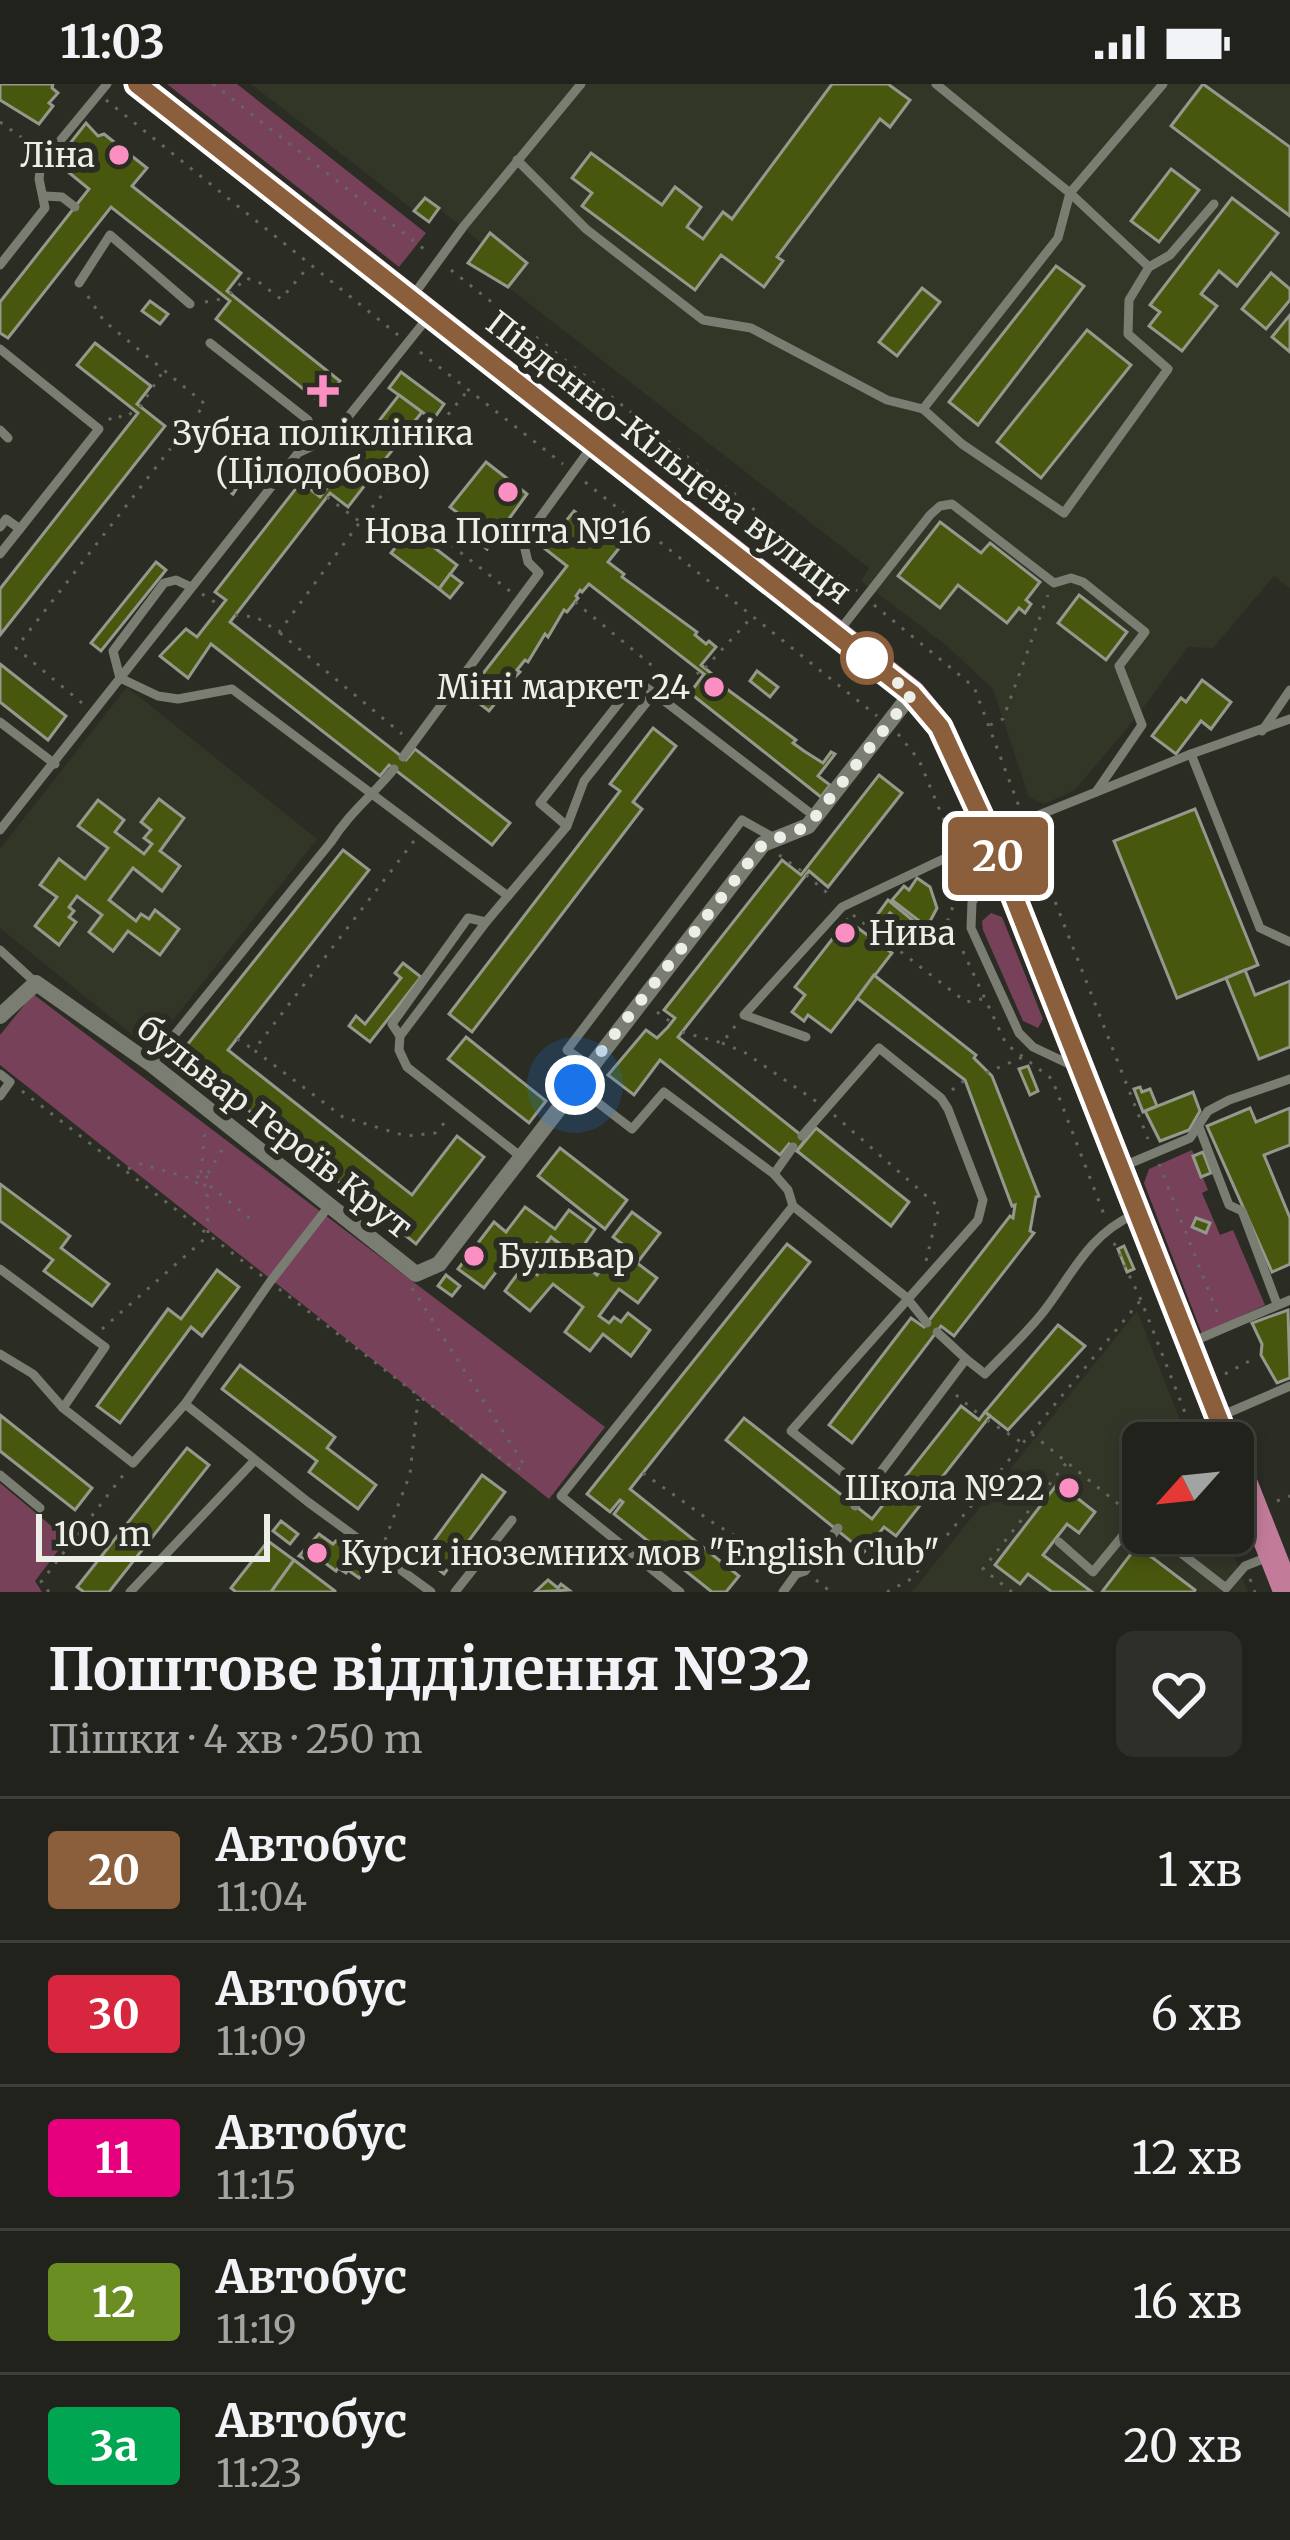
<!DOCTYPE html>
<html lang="uk">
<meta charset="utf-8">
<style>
:root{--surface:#20221b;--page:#2d2f28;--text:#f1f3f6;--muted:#a2a4a3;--line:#3d3f3a}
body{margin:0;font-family:Merriweather,serif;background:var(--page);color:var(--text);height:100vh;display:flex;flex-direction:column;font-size:45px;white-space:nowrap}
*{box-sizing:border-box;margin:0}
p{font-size:39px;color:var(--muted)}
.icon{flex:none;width:66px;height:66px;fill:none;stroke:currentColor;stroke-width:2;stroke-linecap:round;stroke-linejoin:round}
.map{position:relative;height:1508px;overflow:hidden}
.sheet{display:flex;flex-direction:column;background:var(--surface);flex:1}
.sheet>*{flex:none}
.badge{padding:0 24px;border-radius:9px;font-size:42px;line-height:78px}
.needle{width:78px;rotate:243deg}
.buttons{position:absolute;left:1122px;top:1338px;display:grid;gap:24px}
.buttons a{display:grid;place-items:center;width:132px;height:132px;border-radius:18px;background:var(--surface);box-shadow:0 6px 18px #0003,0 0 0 3px var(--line);font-size:60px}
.scale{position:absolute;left:36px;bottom:30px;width:234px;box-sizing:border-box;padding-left:12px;border:6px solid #eceee8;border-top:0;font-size:33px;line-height:42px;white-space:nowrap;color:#eceee8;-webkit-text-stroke:9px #2b2d24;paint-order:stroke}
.you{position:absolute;width:60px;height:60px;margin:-30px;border:9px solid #fff;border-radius:50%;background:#1a73e8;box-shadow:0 0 0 18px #1a73e833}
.map>.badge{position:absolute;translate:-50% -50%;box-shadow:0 0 0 6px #fff}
.round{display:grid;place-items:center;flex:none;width:126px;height:126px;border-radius:18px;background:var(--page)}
.head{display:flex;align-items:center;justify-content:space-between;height:204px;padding:0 48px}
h1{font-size:57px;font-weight:700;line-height:90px}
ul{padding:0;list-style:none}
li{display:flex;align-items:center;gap:36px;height:144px;padding:0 48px;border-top:3px solid var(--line)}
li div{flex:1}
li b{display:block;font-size:45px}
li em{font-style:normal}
li .badge{min-width:132px;font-weight:700;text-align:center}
.status{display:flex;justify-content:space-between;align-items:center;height:84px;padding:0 60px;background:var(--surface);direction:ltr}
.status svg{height:33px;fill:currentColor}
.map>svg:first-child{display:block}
</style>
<div class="status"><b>11:03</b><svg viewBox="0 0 49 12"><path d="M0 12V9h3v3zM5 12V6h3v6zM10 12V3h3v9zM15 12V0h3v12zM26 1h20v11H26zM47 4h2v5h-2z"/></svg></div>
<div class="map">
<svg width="1290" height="1508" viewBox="0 0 1290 1508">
<rect width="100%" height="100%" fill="#2b2d24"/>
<!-- built -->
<g fill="#323627">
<path d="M251 0H1290V504L1274 492 1213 564 1188 563 1138 631 1075 706 1044 720 1029 713 993 605 947 562 861 497 869 484 508 203 468 179 482 160 463 143 439 125 429 138Z"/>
<path d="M127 603 317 755 150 965 0 844V765Z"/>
<path d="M1137 1227 1189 1359H1143V1449H1225L1248 1508H912Z"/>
</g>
<!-- green -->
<g fill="#764159">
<path d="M167 0H237L426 149 399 183Z"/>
<path d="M991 829 1002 833 1043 935 1038 944 1023 937 983 846 982 837Z"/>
<path d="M33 910 605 1343 549 1415 0 981V951Z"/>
<path d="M1192 1066 1208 1106 1202 1109 1220 1151 1233 1146 1265 1221 1202 1250 1144 1099 1149 1085Z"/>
<path d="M0 1399 67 1455 35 1497 42 1508H0Z"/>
</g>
<!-- building -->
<g fill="#48570e" stroke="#95988d" stroke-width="3">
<path d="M0 0H53L52 4 58 9 49 19 53 22 39 40 0 16Z"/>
<path d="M832 0H888L910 16 890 43 880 35 777 173 783 177 764 203 721 171 695 206 582 122 592 109 572 94 591 69 662 121 675 103 701 123 687 143 703 155 723 128 732 135Z"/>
<path d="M1203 0 1290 63V132L1171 42Z"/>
<path d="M86 39 98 52 104 50 147 84 132 102 241 189 227 207 340 297 322 320 216 235 230 217 111 123 8 254 0 249V218L89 105 67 87 79 71 68 62Z"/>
<path d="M1171 85 1199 106 1159 158 1131 137Z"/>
<path d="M425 114 439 124 429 138 414 127Z"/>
<path d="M1232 114 1278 149 1237 202 1219 187 1201 210 1217 222 1182 267 1149 242 1160 228 1150 221Z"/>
<path d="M490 149 527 179 508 203 468 179Z"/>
<path d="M1056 182 1084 202 978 341 949 318Z"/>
<path d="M1271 189 1290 205V216L1266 245 1242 225Z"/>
<path d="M922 204 940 218 897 272 879 258Z"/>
<path d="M150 217 168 230 160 240 142 227Z"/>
<path d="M1290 231V268L1272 253Z"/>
<path d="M1087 246 1131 281 1041 394 997 358Z"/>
<path d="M95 259 151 302 137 320 165 342 0 551V505L138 329 77 281Z"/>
<path d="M401 288 444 320 433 336 389 304Z"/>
<path d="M399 311 422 328 348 423 330 409 230 538 406 676 415 665 510 739 492 761 389 681 380 692 211 560 188 594 160 572 186 545 197 553 226 516 215 508 301 398 320 413Z"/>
<path d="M486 378 527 410 487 465 474 454 480 446 450 423Z"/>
<path d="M231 391 241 397 233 410 223 403Z"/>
<path d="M574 427 620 463 608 478 624 490 622 493 697 548 695 551 706 560 709 557 716 563 701 581 722 598 720 600 796 656 793 659 804 667 823 679 831 668 835 670 818 692 830 701 821 713 690 609 704 590 589 500 582 508 580 506 576 512 578 514 567 528 564 526 548 553 545 550 528 578 525 576 517 586 520 588 498 610 501 612 489 627 467 610 567 482 544 464Z"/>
<path d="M940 438 981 469 990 459 1040 498 1026 516 1031 520 1025 529 1019 524 1007 539 958 501 940 524 898 492Z"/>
<path d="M410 445 457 481 439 505 391 469Z"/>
<path d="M156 478 166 486 101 567 91 559Z"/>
<path d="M450 490 462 499 450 514 439 505Z"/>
<path d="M1079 511 1127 548 1106 576 1058 539Z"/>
<path d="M0 580 66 632 48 656 0 618Z"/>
<path d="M757 587 778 603 770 613 750 597Z"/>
<path d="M1202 596 1231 618 1211 645 1201 637 1176 670 1152 652 1181 614 1186 618Z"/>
<path d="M653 644 676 662 633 718 642 725 472 948 449 930 620 707 610 700Z"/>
<path d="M879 691 902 709 828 803 809 787 678 953 806 1055 797 1067 789 1060 780 1071 660 976 634 1011 608 991 646 946 657 954 668 943 675 934 664 926 782 776 801 791Z"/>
<path d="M159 715 184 734 160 767 180 782 162 807 133 784 109 816 136 837 141 830 149 835 155 826 179 845 160 871 128 847 113 867 89 848 102 831 77 812 69 823 74 827 69 833 76 838 59 861 35 842 57 813 40 801 59 775 85 795 108 764 78 742 98 716 124 736 115 748 144 770 152 760 144 754 151 746 141 738Z"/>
<path d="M1195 725 1258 881 1177 914 1114 757Z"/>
<path d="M343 766 369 786 228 966 412 1111 457 1052 484 1073 416 1160 179 971Z"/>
<path d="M917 794 930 803 937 824 927 843 892 816 904 802 909 806Z"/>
<path d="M888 816 921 843 922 849 911 862 905 857 912 847 890 829 880 842 872 838Z"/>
<path d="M847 836 892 869 831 948 808 931 804 937 792 928 805 911 795 903Z"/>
<path d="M403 879 421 893 370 958 349 942 356 932 365 940 401 894 395 889Z"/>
<path d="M1245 886 1255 911 1290 897V963L1259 975 1226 894Z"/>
<path d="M874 891 976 971 974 974 992 992 1039 1112 1036 1113 1030 1147 1034 1149 954 1252 941 1242 852 1359 829 1341 911 1234 924 1243 1010 1132 1013 1134 1015 1121 1012 1122 965 996 857 914Z"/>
<path d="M466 953 546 1017 529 1039 448 975Z"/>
<path d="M1028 982 1038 1007 1030 1011 1019 985Z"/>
<path d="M1140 1003 1142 1008 1150 1005 1157 1022 1143 1028 1134 1005Z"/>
<path d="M1193 1008 1200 1027 1189 1046 1160 1057 1145 1027Z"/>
<path d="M1250 1024 1256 1038 1290 1024V1061L1264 1071 1290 1134V1180L1272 1188 1207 1042Z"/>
<path d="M816 1044 909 1118 891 1142 797 1067Z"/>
<path d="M560 1064 627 1116 605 1145 538 1092Z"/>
<path d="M1203 1068 1211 1089 1201 1093 1193 1072Z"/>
<path d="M0 1100 70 1152 61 1164 109 1200 92 1222 44 1187 53 1176 0 1137Z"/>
<path d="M525 1123 555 1145 569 1126 595 1145 576 1172 551 1153 543 1164 537 1159 530 1168 518 1159 484 1204 458 1185 494 1138 506 1148Z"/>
<path d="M632 1128 660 1149 637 1179 657 1194 638 1219 619 1205 599 1232 609 1239 614 1233 621 1238 628 1229 650 1246 631 1272 603 1250 590 1267 565 1248 583 1223 553 1200 530 1227 505 1207 524 1181 537 1191 557 1165 547 1159 551 1153 597 1191 621 1159 613 1153Z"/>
<path d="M1196 1134 1210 1139 1206 1149 1192 1143Z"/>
<path d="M787 1160 810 1178 630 1405 739 1492 726 1508H712L614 1430 623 1418 620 1416 610 1428 587 1410Z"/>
<path d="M1124 1162 1134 1185 1127 1188 1118 1165Z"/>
<path d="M217 1186 239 1203 202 1252 191 1243 120 1339 97 1322 168 1225 181 1235Z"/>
<path d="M446 1191 460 1202 452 1212 438 1202Z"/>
<path d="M1288 1226 1290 1294 1277 1299 1261 1271 1262 1260 1252 1239Z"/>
<path d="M1058 1241 1085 1262 1008 1346 985 1328Z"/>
<path d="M240 1281 335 1353 327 1364 376 1401 358 1425 309 1388 317 1377 222 1305Z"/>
<path d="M961 1322 979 1336 985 1328 990 1332 896 1452 884 1443 864 1468 726 1356 744 1334 872 1435Z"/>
<path d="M0 1331 92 1404 75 1426 0 1367Z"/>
<path d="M187 1364 209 1381 109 1508H84L77 1503Z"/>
<path d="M482 1391 505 1408 444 1490 422 1473Z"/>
<path d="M1058 1399 1095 1428 1079 1449 1067 1440 1043 1471 1092 1508H1052L1028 1490 1020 1500 995 1481Z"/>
<path d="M281 1437 298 1450 290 1460 273 1447Z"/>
<path d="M319 1450 333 1460 336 1457 369 1482 359 1494 348 1486 346 1489 338 1484 336 1487 321 1476 318 1481 299 1472Z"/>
<path d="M268 1457 294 1476 271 1508H236L231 1504Z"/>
<path d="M1137 1462 1195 1506 1194 1508H1102Z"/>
<path d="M294 1476 335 1507V1508H271Z"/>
<path d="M548 1496 558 1504 561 1500 569 1506 535 1508Z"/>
</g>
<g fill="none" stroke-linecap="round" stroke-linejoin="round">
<!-- path -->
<g stroke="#666860" stroke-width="3" stroke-dasharray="3 9" stroke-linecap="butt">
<path d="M213 0 429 169"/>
<path d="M106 16 398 251"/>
<path d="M0 38 36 64"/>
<path d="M451 186 857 507"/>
<path d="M230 210 246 194 260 199 281 215 309 182"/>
<path d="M205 218 227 214"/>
<path d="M420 268 563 380"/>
<path d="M140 323 162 289"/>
<path d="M109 336 114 331 125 334 135 326"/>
<path d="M299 392 323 409"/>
<path d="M585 398 877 632"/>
<path d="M327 413 359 437"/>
<path d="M432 446 511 508"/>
<path d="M202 510 221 522"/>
<path d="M575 518 672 598 671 607"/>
<path d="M874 521 974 603 1020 725"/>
<path d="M235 531 256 533 279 548 360 438 469 305"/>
<path d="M280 549 402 650"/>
<path d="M705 584 751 534"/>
<path d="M674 598 701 588"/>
<path d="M82 619 16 564 205 320 104 237 85 208"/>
<path d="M990 641 1003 635 1048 511"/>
<path d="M898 650 919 676 953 758"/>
<path d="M1029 751 1148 1055"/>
<path d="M414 757 254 966 343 1033 406 1052 435 1049 448 1035"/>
<path d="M779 771 803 788"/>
<path d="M960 778 964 795 948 835 1006 960 1052 995 1105 1133"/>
<path d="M806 791 832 813"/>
<path d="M853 831 966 918 982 915"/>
<path d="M657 928 671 938"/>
<path d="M682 948 722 959 736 941"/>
<path d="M237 955 253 965"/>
<path d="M722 959 744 968 817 1018"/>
<path d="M986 989 1023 973"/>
<path d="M952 1006 965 996"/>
<path d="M22 1007 262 1192"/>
<path d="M834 1031 939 1123 926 1177"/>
<path d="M1159 1080 1219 1233"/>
<path d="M128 1085 140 1080 194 1095 200 1104 210 1098 204 1089 194 1095"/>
<path d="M201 1089 205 1047"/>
<path d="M208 1089 225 1061"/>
<path d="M210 1102 253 1137"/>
<path d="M1114 1159 1141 1216 1193 1349"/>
<path d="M279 1205 516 1386 525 1382 412 1204"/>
<path d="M102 1245 208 1152 207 1103"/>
<path d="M1225 1290 1255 1274"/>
<path d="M956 1311 982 1333"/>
<path d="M987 1336 1021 1358"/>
<path d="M1032 1350 1127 1427"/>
<path d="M643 1389 712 1438 785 1482"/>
<path d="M1277 1417 1290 1412"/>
<path d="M1232 1449 1240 1470"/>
<path d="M385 1456 410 1390 418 1315"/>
<path d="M1250 1495 1255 1508"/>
<path d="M816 1496 831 1508"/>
<path d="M49 1508 41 1498 124 1390"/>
<path d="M887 1508 911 1495 1140 1217"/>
<path d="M1012 1508 983 1485 1067 1378"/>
</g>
<!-- service -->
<g stroke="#797d72" stroke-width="9">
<path d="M936 0 1070 109 1149 183"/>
<path d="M1163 0 1070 109 1058 154 923 325 962 360 1064 429 1168 285 1128 250 1129 216 1149 183 1170 171 1214 120"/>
<path d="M517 76 586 145 703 236 751 244 887 316 923 325"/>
<path d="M45 112 62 113 75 123"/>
<path d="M0 181 45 124 39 95 41 80 107 0"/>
<path d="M79 199 110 151 190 220"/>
<path d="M412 213 463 143 581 0"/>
<path d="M210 259 308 336 316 360"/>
<path d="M0 265 99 345 0 470"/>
<path d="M0 346 8 354"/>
<path d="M0 443 6 435 20 445"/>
<path d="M191 503 176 496 164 499 113 567 120 594 158 612 178 615 232 605 508 812"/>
<path d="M839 547 930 431 940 422 952 420 1054 499 1071 494 1083 498 1145 548 1119 582 1142 641 1096 708"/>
<path d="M0 638 55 680"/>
<path d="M1262 647 1290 606"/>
<path d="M1191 670 1260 844 1290 858"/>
<path d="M403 673 539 489 528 478 523 457 593 361"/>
<path d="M567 742 540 719 637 596 814 732"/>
<path d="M0 746 298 369 332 353 429 232"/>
<path d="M997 782 972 818 971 844 1019 949 1033 963 1071 981"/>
<path d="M0 866 36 899"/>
<path d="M400 952 392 940 468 834 486 838"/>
<path d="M806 953 744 931 842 823 1024 737 1191 670 1290 635"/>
<path d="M151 980 331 758C350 728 372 712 394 685"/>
<path d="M590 982 567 966 742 736 776 755"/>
<path d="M0 990 10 998 0 1012"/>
<path d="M575 1001 632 1045 664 1008 774 1090 788 1106 793 1122 906 1213 927 1239"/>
<path d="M1199 1043 1229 1121 1242 1127 1277 1220"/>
<path d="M802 1052 879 964 941 1014 948 1025 983 1116 978 1136 791 1347 866 1407"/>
<path d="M520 1072 407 983 399 966 400 952 486 838 567 742 584 697 654 609"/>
<path d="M1126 1081 1190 1054 1208 1027 1229 1016 1290 995"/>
<path d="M774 1090 793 1063"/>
<path d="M0 1185 105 1263 63 1324 133 1379 185 1320 308 1418 431 1508"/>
<path d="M937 1248 966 1275"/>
<path d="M1194 1257 1290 1216"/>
<path d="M0 1270 33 1290 63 1324"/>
<path d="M185 1320 270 1198 329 1122"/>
<path d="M1223 1331 1290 1302"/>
<path d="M1198 1359 1221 1349"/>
<path d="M0 1391 40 1424"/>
<path d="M855 1422 966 1275 985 1290C1005 1269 1027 1249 1044 1227 1073 1189 1089 1151 1133 1131"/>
<path d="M1155 1449 1226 1504 1245 1482 1268 1473"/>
<path d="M1059 1458 1093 1488 1143 1427"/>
<path d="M130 1508 255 1376"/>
<path d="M455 1508 512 1436"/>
<path d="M680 1508 561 1412 793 1122"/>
<path d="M783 1508 796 1490 805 1487 838 1444"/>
</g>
<!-- minor -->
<path stroke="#797d72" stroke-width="16" d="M0 932 36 899 151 980 416 1190 439 1180 763 760 808 742 912 609"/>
<!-- primary -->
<g stroke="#c27c9a" stroke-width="27">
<path d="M137 0 912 609 940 643 990 752 1228 1359"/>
<path d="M1233 1371 1287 1508"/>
</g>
</g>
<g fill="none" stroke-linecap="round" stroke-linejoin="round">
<!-- line casing -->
<g stroke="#fff" stroke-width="27">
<path id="line" d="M137 0 912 610 940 643 990 752 1228 1359"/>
</g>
<!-- line -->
<use href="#line" stroke="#8b5e3c" stroke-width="18"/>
<!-- walk -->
<path stroke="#eceee8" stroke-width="12" stroke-dasharray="0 21.6" d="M575 1001 763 760 808 742 912 610 861 570 867 574"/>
</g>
<!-- markers -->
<g fill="#fc8fc1" stroke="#2b2d24" stroke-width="4.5">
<circle cx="119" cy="71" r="12"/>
<path d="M317 289h12v12h12v12h-12v12h-12v-12h-12v-12h12z"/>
<circle cx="508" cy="408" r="12"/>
<circle cx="714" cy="603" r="12"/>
<circle cx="845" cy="849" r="12"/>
<circle cx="474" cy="1172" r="12"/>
<circle cx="1069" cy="1404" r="12"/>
<circle cx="317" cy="1469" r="12"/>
</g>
<circle fill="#fff" stroke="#8b5e3c" stroke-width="6" cx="867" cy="574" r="24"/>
<g text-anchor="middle" stroke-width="12" stroke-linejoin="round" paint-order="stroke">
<!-- poi labels -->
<g font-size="33" fill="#eceee8" stroke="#2b2d24" text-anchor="end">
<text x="95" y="83">Ліна</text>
<text x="323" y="361" text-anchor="middle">Зубна поліклініка<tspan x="323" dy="38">(Цілодобово)</tspan></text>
<text x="508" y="459" text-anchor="middle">Нова Пошта №16</text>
<text x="690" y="615">Міні маркет 24</text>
<text x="869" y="861" text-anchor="start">Нива</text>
<text x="498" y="1184" text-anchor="start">Бульвар</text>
<text x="1045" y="1416">Школа №22</text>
<text x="341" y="1481" text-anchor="start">Курси іноземних мов "English Club"</text>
</g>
<!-- street labels -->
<g font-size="33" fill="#eceee8" stroke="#2b2d24">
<text transform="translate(669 373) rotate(38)" y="12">Південно-Кільцева вулиця</text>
<text transform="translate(275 1043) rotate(38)" y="12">бульвар Героїв Крут</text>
</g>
</g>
</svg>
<div class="buttons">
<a><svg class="needle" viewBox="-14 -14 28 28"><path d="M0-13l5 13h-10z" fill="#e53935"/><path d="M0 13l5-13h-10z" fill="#a2a4a3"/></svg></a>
</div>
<div class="scale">100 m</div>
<div class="you" style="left:575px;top:1001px"></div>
<b class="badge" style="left:998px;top:772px;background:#8b5e3c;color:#fff">20</b>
</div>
<section class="sheet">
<div class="head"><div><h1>Поштове відділення №32</h1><p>Пішки · 4 хв · 250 m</p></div><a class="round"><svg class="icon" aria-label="heart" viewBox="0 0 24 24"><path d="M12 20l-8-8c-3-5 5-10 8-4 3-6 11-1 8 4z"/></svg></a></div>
<ul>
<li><span class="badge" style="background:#8b5e3c;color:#fff">20</span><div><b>Автобус</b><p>11:04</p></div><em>1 хв</em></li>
<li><span class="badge" style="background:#d7263d;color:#fff">30</span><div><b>Автобус</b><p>11:09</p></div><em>6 хв</em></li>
<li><span class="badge" style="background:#e6007e;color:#fff">11</span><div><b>Автобус</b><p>11:15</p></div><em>12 хв</em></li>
<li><span class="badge" style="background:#6b8e23;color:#fff">12</span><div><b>Автобус</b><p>11:19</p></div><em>16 хв</em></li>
<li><span class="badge" style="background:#00a651;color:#fff">3а</span><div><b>Автобус</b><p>11:23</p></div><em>20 хв</em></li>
</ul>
</section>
